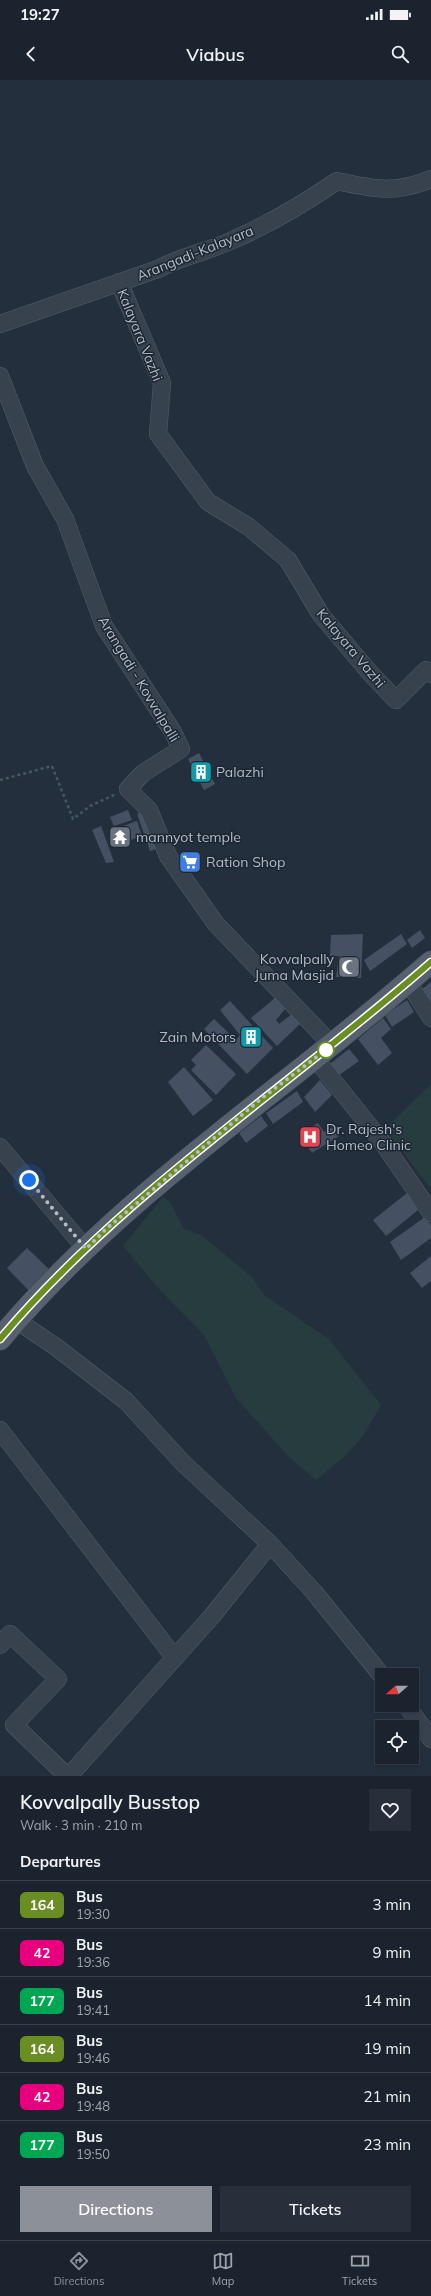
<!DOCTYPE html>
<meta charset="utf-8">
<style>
:root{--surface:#1b232e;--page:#282f3a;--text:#f1f3f6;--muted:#a0a4aa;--line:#39404a;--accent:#8c9099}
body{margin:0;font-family:Mulish,sans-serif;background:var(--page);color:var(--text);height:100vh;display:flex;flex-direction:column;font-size:15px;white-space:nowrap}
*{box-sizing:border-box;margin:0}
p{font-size:13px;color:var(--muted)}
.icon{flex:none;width:22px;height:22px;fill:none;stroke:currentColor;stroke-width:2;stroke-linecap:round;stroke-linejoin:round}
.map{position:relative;height:1696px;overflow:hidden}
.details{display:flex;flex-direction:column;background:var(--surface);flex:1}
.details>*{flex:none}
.badge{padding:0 8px;border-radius:6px;font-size:14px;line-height:26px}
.needle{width:26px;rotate:250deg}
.fabs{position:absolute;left:375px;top:1588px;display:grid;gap:8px}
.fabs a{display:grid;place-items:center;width:44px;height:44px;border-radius:0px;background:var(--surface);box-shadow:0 2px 6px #0003,0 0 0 1px var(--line);font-size:20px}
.you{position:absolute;width:20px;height:20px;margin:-10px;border:3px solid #fff;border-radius:50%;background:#1a73e8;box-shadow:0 0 0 6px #1a73e833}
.map>.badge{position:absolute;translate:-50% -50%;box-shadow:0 0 0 2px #fff}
h2{padding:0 20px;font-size:15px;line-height:36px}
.round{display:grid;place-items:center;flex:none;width:42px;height:42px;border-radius:0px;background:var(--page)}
.summary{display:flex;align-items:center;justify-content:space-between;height:68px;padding:0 20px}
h1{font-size:19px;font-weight:600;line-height:30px}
.button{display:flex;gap:8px;margin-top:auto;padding:8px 20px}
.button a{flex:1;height:46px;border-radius:0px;background:var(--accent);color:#fff;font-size:16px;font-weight:600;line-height:46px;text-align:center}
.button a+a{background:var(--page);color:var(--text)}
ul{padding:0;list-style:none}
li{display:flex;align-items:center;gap:12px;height:48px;padding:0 20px;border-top:1px solid var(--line)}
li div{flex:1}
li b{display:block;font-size:15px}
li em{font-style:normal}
li .badge{min-width:44px;font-weight:700;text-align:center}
.status{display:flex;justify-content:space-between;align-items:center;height:28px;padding:0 20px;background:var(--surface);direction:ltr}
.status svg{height:11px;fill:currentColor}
header{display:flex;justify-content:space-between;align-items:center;height:52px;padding:0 20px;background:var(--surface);font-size:18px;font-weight:600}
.menu{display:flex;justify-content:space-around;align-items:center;height:56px;border-top:1px solid var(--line);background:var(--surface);font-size:11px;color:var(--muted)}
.menu a{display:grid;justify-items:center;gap:2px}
.menu .selected{color:var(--accent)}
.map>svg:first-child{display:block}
</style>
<div class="status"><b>19:27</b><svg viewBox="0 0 49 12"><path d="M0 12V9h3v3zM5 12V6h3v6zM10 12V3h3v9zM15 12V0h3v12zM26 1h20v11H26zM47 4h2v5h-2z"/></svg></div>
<header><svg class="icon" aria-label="back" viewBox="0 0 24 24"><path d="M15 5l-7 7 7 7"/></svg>Viabus<svg class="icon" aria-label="search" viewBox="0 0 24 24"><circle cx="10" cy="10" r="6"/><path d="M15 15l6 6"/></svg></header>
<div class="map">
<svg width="431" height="1696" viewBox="0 0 431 1696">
<rect width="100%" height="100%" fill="#242f3e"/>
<!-- green -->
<g fill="#263c3f">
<path d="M431 1004V1109L385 1049Z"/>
<path d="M163 1117 170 1122 184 1149 201 1155 252 1197 264 1215 329 1259 381 1325 363 1356 345 1376 316 1400 289 1377 236 1318 204 1255 158 1208 123 1166Z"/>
</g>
<!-- building -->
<g fill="#455162">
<path d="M199 673 215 704 204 710 188 679Z"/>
<path d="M128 730 132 740 114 746 110 737Z"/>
<path d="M145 730 159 768 150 771 137 734Z"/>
<path d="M137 741 142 756 128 761 123 746Z"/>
<path d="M101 746 114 782 106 783 92 750Z"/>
<path d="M420 850 425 858 412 868 407 860Z"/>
<path d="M363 854 361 898 336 897 339 876H330L331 855Z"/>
<path d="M401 854 407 864 370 891 364 880Z"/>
<path d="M431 902V918L428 921 420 911Z"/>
<path d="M276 917 286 928 276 940 279 944 292 934 301 943 277 966 251 938Z"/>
<path d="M407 920 414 932 392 947 385 935Z"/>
<path d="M230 921 273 968 247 994 204 949 214 939 236 960 240 955 220 930Z"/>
<path d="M383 938 391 949 381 958 392 973 378 985 358 959Z"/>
<path d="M206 965 236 994 216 1015 191 990 196 985 191 980Z"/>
<path d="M349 969 359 981 335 998 326 987Z"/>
<path d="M184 987 213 1020 193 1036 168 1002Z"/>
<path d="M320 1000 332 1015 315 1032 304 1017Z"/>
<path d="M297 1011 303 1022 273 1044 266 1033Z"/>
<path d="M261 1036 268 1046 246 1063 239 1053Z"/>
<path d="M318 1043 324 1052 333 1047 339 1056 312 1073 300 1054Z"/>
<path d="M407 1113 418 1130 386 1156 373 1140Z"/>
<path d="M425 1137 431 1145V1158L401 1180 390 1162Z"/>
<path d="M27 1168 54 1194 32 1214 7 1188Z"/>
<path d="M431 1176V1201L422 1208 410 1193Z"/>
</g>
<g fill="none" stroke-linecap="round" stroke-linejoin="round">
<!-- minor casing -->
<g stroke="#565f6c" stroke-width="18">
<g id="minor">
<path d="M119 202 162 303 158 354 208 422 249 447 288 480 321 535 371 594 396 620 426 590 431 594"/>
<path d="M0 244 158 189C182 176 210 171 235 159 271 143 305 123 337 101 374 109 395 114 431 99"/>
<path d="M0 296 35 386 65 439 104 546 173 652 181 669 143 693 128 709 149 730 168 776 216 844 332 965"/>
<path d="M408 902 431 938"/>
<path d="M315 978 383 1063 431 1133"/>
<path d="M0 1067 86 1169"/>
<path d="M16 1240 56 1267 126 1321 183 1383 270 1464 314 1512 382 1596"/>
<path d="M0 1350 174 1577"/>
<path d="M0 1565 10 1554 58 1599 14 1645 67 1696"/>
<path d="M406 1625 431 1659"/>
<path d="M69 1696 212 1536 270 1464"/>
</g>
</g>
<!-- major casing -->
<g stroke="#414a57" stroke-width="23">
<path id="major" d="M0 1259C123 1112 288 1008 431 882"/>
</g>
<!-- path -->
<path stroke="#44595c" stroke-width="2.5" stroke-dasharray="3 3" stroke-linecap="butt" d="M0 700 52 686 73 739 90 726 116 714"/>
<!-- minor -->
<use href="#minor" stroke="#38414e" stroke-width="17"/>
<!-- major -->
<use href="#major" stroke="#56606e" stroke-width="22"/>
</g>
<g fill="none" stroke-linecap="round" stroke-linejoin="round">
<!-- line casing -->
<g stroke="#fff" stroke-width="9">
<path id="line" d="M0 1259C124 1112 288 1008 431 882"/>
</g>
<!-- line -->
<use href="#line" stroke="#6b8e23" stroke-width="6"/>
<!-- walk -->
<path stroke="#b4bcc9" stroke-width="4" stroke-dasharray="0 7.2" d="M29 1100 86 1169 105 1150 262 1018 326 970"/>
</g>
<!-- icons -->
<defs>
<g id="building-square" transform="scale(1.15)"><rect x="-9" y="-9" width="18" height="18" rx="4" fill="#0f9aa8" stroke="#1d2633"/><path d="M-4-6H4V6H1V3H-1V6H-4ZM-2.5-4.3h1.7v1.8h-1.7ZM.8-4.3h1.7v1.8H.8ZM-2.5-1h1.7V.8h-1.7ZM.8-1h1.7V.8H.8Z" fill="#fff"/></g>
<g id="temple-square" transform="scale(1.15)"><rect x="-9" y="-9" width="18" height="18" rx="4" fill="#6b7280" stroke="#1d2633"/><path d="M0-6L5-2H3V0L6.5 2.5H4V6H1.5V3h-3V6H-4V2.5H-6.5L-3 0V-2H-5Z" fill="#fff"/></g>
<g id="supermarket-square" transform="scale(1.15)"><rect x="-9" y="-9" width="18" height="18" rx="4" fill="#3f7fe0" stroke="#1d2633"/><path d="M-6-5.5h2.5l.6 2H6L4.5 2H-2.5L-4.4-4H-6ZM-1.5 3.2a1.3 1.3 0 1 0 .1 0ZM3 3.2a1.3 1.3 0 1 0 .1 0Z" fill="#fff"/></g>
<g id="mosque-square" transform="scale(1.15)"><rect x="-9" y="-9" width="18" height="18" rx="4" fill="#6b7280" stroke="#1d2633"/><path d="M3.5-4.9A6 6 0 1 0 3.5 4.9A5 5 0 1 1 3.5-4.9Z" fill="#fff"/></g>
<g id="hospital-square" transform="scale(1.15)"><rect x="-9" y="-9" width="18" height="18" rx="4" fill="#e0444e" stroke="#1d2633"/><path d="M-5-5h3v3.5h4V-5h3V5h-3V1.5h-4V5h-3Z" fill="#fff"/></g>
</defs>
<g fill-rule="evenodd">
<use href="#building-square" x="201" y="692"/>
<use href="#temple-square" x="120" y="757"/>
<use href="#supermarket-square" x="190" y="782"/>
<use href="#mosque-square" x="349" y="887"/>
<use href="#building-square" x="251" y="957"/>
<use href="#hospital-square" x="310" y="1057"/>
</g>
<!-- markers -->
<circle fill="#fff" stroke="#6b8e23" stroke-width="2" cx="326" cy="970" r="8"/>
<g text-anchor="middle" stroke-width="3" stroke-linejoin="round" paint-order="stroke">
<!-- street labels -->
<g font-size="14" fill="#b4bcc9" stroke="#1d2633">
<text transform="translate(195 173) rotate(-22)" y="5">Arangadi-Kalayara</text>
<text transform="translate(140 255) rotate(68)" y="5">Kalayara Vazhi</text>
<text transform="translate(351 568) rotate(50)" y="5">Kalayara Vazhi</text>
<text transform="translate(139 599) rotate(59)" y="5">Arangadi - Kovvalpalli</text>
</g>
<!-- poi labels -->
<g font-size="14" fill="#b4bcc9" stroke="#1d2633" text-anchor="start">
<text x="216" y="697">Palazhi</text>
<text x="136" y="762">mannyot temple</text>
<text x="206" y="787">Ration Shop</text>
<text x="334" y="884" text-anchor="end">Kovvalpally<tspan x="334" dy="16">Juma Masjid</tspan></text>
<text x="236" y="962" text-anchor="end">Zain Motors</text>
<text x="326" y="1054">Dr. Rajesh's<tspan x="326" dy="16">Homeo Clinic</tspan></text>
</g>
</g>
</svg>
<div class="fabs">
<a><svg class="needle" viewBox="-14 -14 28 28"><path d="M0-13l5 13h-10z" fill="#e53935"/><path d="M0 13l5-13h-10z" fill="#a0a4aa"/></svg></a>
<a><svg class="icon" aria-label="locate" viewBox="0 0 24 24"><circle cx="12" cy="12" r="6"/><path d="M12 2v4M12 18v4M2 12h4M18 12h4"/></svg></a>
</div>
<div class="you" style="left:29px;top:1100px"></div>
</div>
<section class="details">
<div class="summary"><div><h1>Kovvalpally Busstop</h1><p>Walk · 3 min · 210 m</p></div><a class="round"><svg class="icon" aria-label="heart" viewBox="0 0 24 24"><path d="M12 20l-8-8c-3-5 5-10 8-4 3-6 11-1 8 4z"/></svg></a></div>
<h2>Departures</h2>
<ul>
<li><span class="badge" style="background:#6b8e23;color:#fff">164</span><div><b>Bus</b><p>19:30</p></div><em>3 min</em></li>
<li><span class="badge" style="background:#e6007e;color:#fff">42</span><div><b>Bus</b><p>19:36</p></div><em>9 min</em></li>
<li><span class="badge" style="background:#00a651;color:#fff">177</span><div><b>Bus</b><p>19:41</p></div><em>14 min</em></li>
<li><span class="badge" style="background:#6b8e23;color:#fff">164</span><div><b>Bus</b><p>19:46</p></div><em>19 min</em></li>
<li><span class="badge" style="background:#e6007e;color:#fff">42</span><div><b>Bus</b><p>19:48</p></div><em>21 min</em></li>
<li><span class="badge" style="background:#00a651;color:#fff">177</span><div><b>Bus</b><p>19:50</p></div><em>23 min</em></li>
</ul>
<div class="button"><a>Directions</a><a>Tickets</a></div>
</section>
<nav class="menu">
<a class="selected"><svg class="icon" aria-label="directions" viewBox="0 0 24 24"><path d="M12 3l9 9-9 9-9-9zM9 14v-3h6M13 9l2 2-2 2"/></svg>Directions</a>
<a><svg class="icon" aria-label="map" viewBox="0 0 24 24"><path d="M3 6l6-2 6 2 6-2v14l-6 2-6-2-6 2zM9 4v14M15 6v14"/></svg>Map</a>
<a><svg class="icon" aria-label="tickets" viewBox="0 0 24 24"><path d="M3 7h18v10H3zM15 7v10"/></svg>Tickets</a>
</nav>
